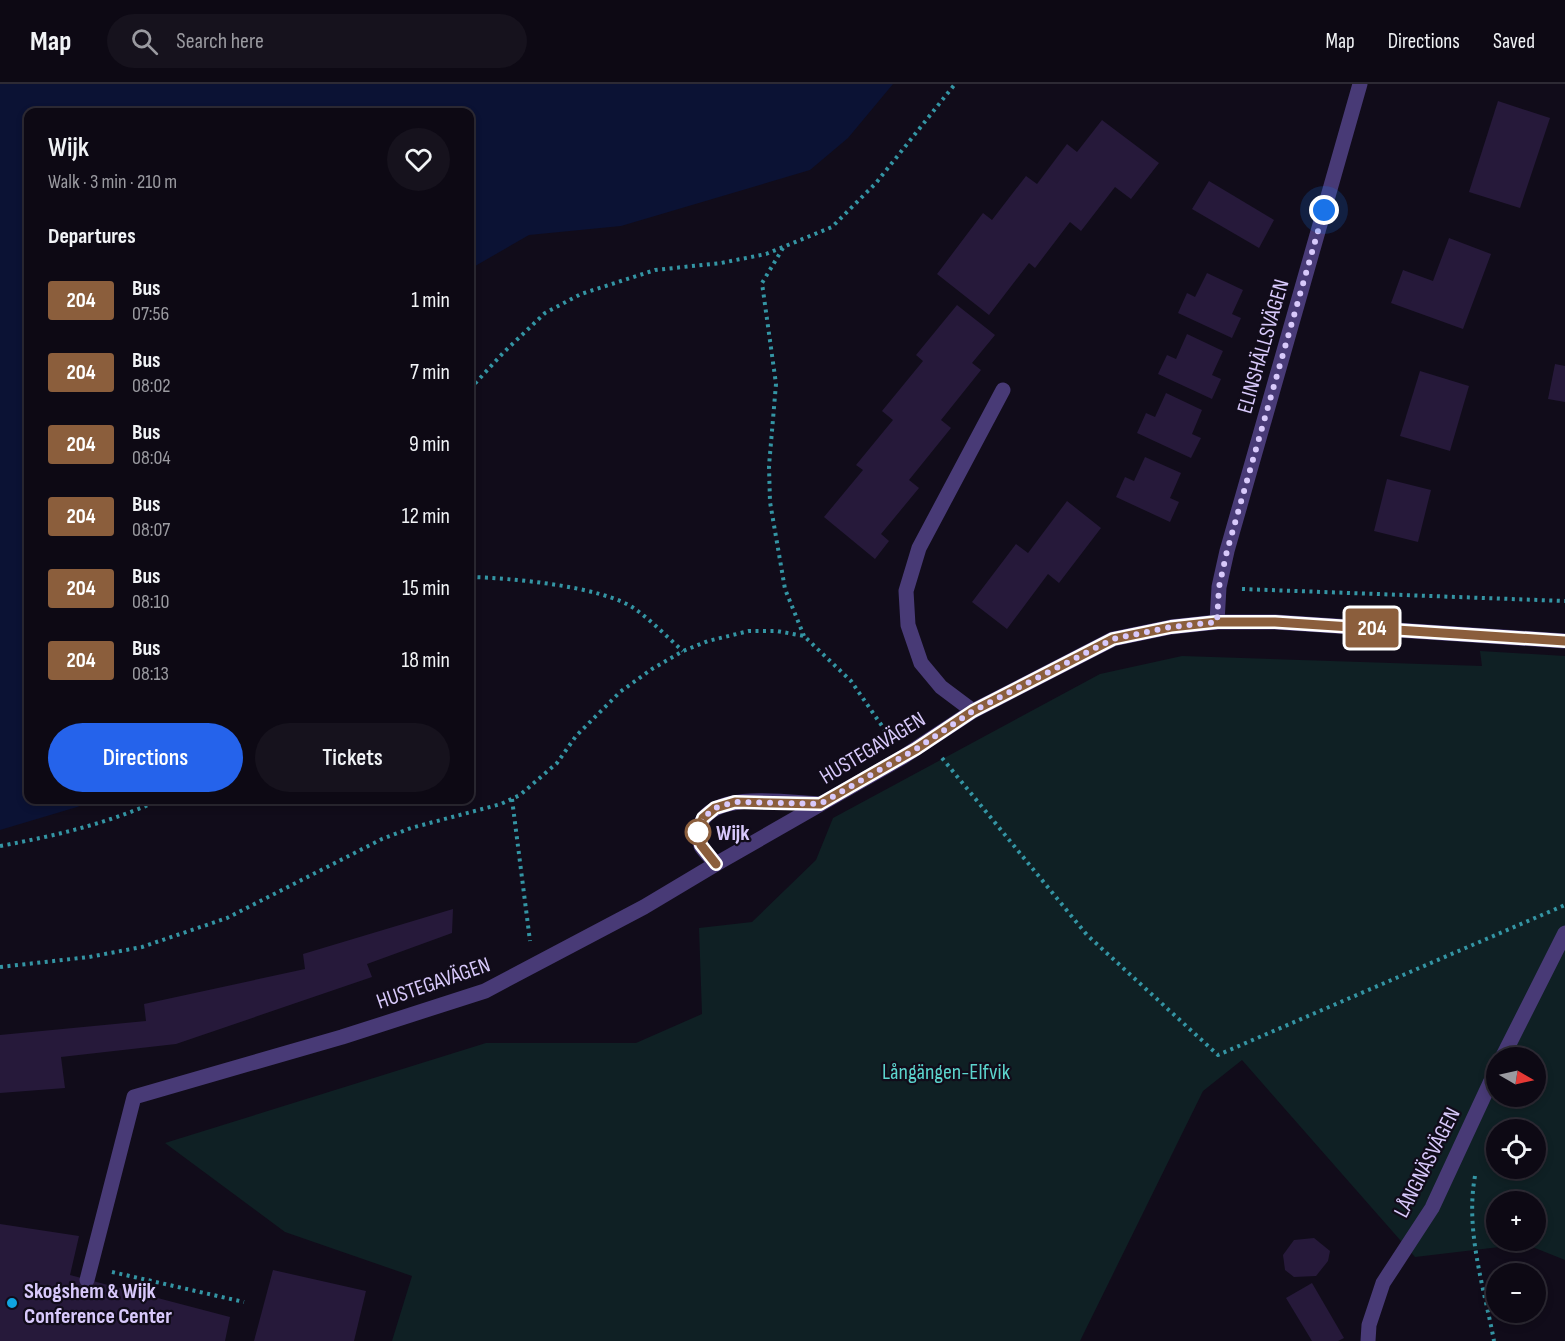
<!DOCTYPE html>
<meta charset="utf-8">
<style>
:root{--surface:#0d0914;--page:#16121d;--text:#f1f3f6;--muted:#9a9aa0;--line:#2d2a34;--accent:#2563eb}
body{margin:0;font-family:"Sofia Sans Condensed",sans-serif;background:var(--page);color:var(--text);height:100vh;display:flex;flex-direction:column;font-size:22px;white-space:nowrap}
*{box-sizing:border-box;margin:0}
p{font-size:20px;color:var(--muted)}
.icon{flex:none;width:33px;height:33px;fill:none;stroke:currentColor;stroke-width:2;stroke-linecap:round;stroke-linejoin:round}
.map{position:relative;flex:1;overflow:hidden}
.drawer{position:absolute;left:24px;top:24px;width:450px;height:696px;display:flex;flex-direction:column;background:var(--surface);border-radius:12px;box-shadow:0 3px 9px #0003,0 0 0 2px var(--line)}
.drawer>*{flex:none}
.badge{padding:0 12px;border-radius:4px;font-size:21px;line-height:39px}
.needle{width:39px;rotate:99deg}
.fabs{position:absolute;left:1486px;top:963px;display:grid;gap:12px}
.fabs a{display:grid;place-items:center;width:60px;height:60px;border-radius:50%;background:var(--surface);box-shadow:0 3px 9px #0003,0 0 0 2px var(--line);font-size:30px}
.you{position:absolute;width:30px;height:30px;margin:-15px;border:4px solid #fff;border-radius:50%;background:#1a73e8;box-shadow:0 0 0 9px #1a73e833}
.map>.badge{position:absolute;translate:-50% -50%;box-shadow:0 0 0 3px #fff}
h2{padding:0 24px;font-size:22px;line-height:54px}
.round{display:grid;place-items:center;flex:none;width:63px;height:63px;border-radius:32px;background:var(--page)}
.overview{display:flex;align-items:center;justify-content:space-between;height:102px;padding:0 24px}
h1{font-size:28px;font-weight:600;line-height:45px}
.primary-button{display:flex;gap:12px;margin-top:auto;padding:12px 24px}
.primary-button a{flex:1;height:69px;border-radius:36px;background:var(--accent);color:#fff;font-size:24px;font-weight:600;line-height:69px;text-align:center}
.primary-button a+a{background:var(--page);color:var(--text)}
ul{padding:0;list-style:none}
li{display:flex;align-items:center;gap:18px;height:72px;padding:0 24px}
li div{flex:1}
li b{display:block;font-size:22px}
li em{font-style:normal}
li .badge{min-width:66px;font-weight:700;text-align:center}
header{display:flex;align-items:center;gap:36px;box-sizing:border-box;height:84px;padding:0 30px;background:var(--surface);border-bottom:2px solid var(--line)}
header strong{font-size:28px}
nav{display:flex;gap:33px;margin-inline-start:auto;font-size:21px}
.search{width:420px;height:54px;background:var(--page);display:flex;align-items:center;gap:15px;box-sizing:border-box;padding:0 21px;border-radius:33px;color:var(--muted);font-size:22px}
.map>svg:first-child{display:block}
</style>
<header>
<strong>Map</strong>
<div class="search"><svg class="icon" aria-label="search" viewBox="0 0 24 24"><circle cx="10" cy="10" r="6"/><path d="M15 15l6 6"/></svg>Search here</div>
<nav><a>Map</a><a>Directions</a><a>Saved</a></nav>
</header>
<div class="map">
<svg width="1565" height="1257" viewBox="0 0 1565 1257">
<rect width="100%" height="100%" fill="#110c1a"/>
<!-- green -->
<path fill="#0f2024" fill-rule="evenodd" d="M1480 567 1565 572V1176L1525 1160 1415 1173 1242 976 1203 1007 1080 1257H392L412 1192 285 1148 165 1059 486 959H636L702 930 699 844 752 838 816 776 833 734 1100 590 1182 572 1482 582ZM1497 974H1536V1012H1497ZM1497 1046H1536V1084H1497ZM1497 1118H1536V1156H1497Z"/>
<!-- water -->
<path fill="#0b1234" d="M0 0H893L848 54 810 86 621 142 529 151 470 185V28H28V716H95L77 723 0 746Z"/>
<!-- building -->
<g fill="#26193a">
<path d="M1498 17 1550 34 1520 124 1469 108Z"/>
<path d="M1102 36 1159 79 1131 115 1115 103 1081 147 1070 138 1035 184 1029 179 989 231 937 190 983 129 992 136 1026 92 1037 100 1067 60 1077 68Z"/>
<path d="M1209 97 1274 136 1259 164 1192 125Z"/>
<path d="M1449 154 1491 170 1463 245 1391 219 1403 186 1433 197Z"/>
<path d="M1207 189 1243 206 1232 230 1241 234 1232 254 1178 229 1187 209 1195 213Z"/>
<path d="M957 221 995 251 972 279 981 286 941 336 951 344 909 396 919 404 881 450 889 457 875 475 824 433 863 386 856 381 893 336 882 327 923 277 916 271Z"/>
<path d="M1187 250 1223 267 1212 291 1221 295 1212 315 1158 290 1167 271 1176 275Z"/>
<path d="M1555 280 1565 282V318L1548 315Z"/>
<path d="M1420 287 1469 302 1450 367 1400 352Z"/>
<path d="M1166 309 1202 326 1192 350 1201 354 1191 374 1137 349 1146 329 1155 333Z"/>
<path d="M1145 373 1181 389 1170 414 1179 418 1170 438 1116 413 1125 393 1134 397Z"/>
<path d="M1387 395 1431 406 1418 458 1374 447Z"/>
<path d="M1067 417 1101 444 1059 499 1048 490 1007 545 972 518 1016 460 1028 469Z"/>
<path d="M453 825 452 849 367 880 372 893 176 960 61 973 65 1004 0 1009V951L146 937 144 920 305 885 303 870Z"/>
<path d="M0 1140 79 1152 70 1191 230 1233 225 1257H0Z"/>
<path d="M1314 1154 1330 1167 1328 1177 1316 1192 1294 1193 1285 1186 1283 1171 1294 1156Z"/>
<path d="M273 1186 366 1207 354 1257H254Z"/>
<path d="M1312 1199 1344 1254 1338 1257H1312L1286 1214Z"/>
</g>
<g fill="none" stroke-linecap="round" stroke-linejoin="round">
<!-- path -->
<g stroke="#3495a4" stroke-width="4" stroke-dasharray="3 4.5" stroke-linecap="butt">
<path d="M783 164 762 199 776 300 769 382 770 418 785 505 804 552"/>
<path d="M470 305 504 268 545 229 581 210 655 186 721 179 766 170 832 143 876 99 955 0"/>
<path d="M470 493C510 494 603 502 635 525 652 537 667 553 683 567"/>
<path d="M1242 505 1565 517"/>
<path d="M942 674 1087 851 1218 971 1565 821"/>
<path d="M512 715 530 857"/>
<path d="M0 762C59 751 105 740 160 716"/>
<path d="M0 883 89 873 142 863 227 834 382 755 411 744 501 720 520 711 557 679 576 652 620 608 652 585 683 567 708 557 749 547H777L804 552 851 597 891 655"/>
<path d="M1475 1092C1465 1147 1484 1203 1494 1257"/>
<path d="M112 1188 244 1218"/>
</g>
<!-- service -->
<g stroke="#483a76" stroke-width="15">
<path d="M973 627 941 603 921 579 908 541 906 507 919 464 1003 306"/>
<path d="M87 1196 134 1013 342 953 485 907 644 823 716 780C711 774 705 768 701 762 697 754 698 747 701 739 716 706 791 719 820 720"/>
</g>
<!-- minor -->
<g stroke="#483a76" stroke-width="15">
<path d="M1217 538 1219 503 1227 467 1360 0"/>
<path d="M716 780 903 673 973 627 1113 555 1171 543 1217 538H1275L1565 557"/>
<path d="M1502 974 1565 849"/>
<path d="M1368 1257 1369 1241 1383 1199 1432 1124 1497 984"/>
</g>
</g>
<g fill="none" stroke-linecap="round" stroke-linejoin="round">
<!-- line casing -->
<g stroke="#fff" stroke-width="14">
<path id="line" d="M716 780 701 761 698 747 703 734 715 724 735 718 820 720 916 665 973 627 1113 555 1171 543 1217 538H1275L1565 557"/>
</g>
<!-- line -->
<use href="#line" stroke="#8b5e3c" stroke-width="9"/>
<!-- walk -->
<path stroke="#d8c9fb" stroke-width="6" stroke-dasharray="0 10.8" d="M698 748 703 734 715 724 735 718 820 720 916 665 973 627 1113 555 1171 543 1217 538 1219 503 1227 467 1324 126"/>
</g>
<!-- markers -->
<circle fill="#fff" stroke="#8b5e3c" stroke-width="3" cx="698" cy="748" r="12"/>
<circle fill="#10a4e0" stroke="#110c1a" stroke-width="2" cx="12" cy="1219" r="6"/>
<g text-anchor="middle" stroke-width="4.5" stroke-linejoin="round" paint-order="stroke">
<!-- street labels -->
<g font-size="22" fill="#d8c9fb" stroke="#110c1a">
<text transform="translate(1262 262) rotate(-74)" y="8">ELINSHÄLLSVÄGEN</text>
<text transform="translate(872 663) rotate(-31)" y="8">HUSTEGAVÄGEN</text>
<text transform="translate(433 898) rotate(-19)" y="8">HUSTEGAVÄGEN</text>
<text transform="translate(1426 1078) rotate(-63)" y="8">LÅNGNÄSVÄGEN</text>
</g>
<!-- stop labels -->
<g font-size="22" font-weight="bold" fill="#d8c9fb" stroke="#110c1a" text-anchor="start">
<text x="716" y="756">Wijk</text>
</g>
<!-- park labels -->
<g font-size="22" fill="#5cd4cd" stroke="#110c1a">
<text x="946" y="995">Långängen-Elfvik</text>
</g>
<!-- poi labels -->
<g font-size="22" font-weight="bold" fill="#d8c9fb" stroke="#110c1a" text-anchor="start">
<text x="24" y="1214">Skogshem &amp; Wijk<tspan x="24" dy="25">Conference Center</tspan></text>
</g>
</g>
</svg>
<div class="fabs">
<a><svg class="needle" viewBox="-14 -14 28 28"><path d="M0-13l5 13h-10z" fill="#e53935"/><path d="M0 13l5-13h-10z" fill="#9a9aa0"/></svg></a>
<a><svg class="icon" aria-label="locate" viewBox="0 0 24 24"><circle cx="12" cy="12" r="6"/><path d="M12 2v4M12 18v4M2 12h4M18 12h4"/></svg></a>
<a>+</a>
<a>−</a>
</div>
<div class="you" style="left:1324px;top:126px"></div>
<b class="badge" style="left:1372px;top:544px;background:#8b5e3c;color:#fff">204</b>
<section class="drawer">
<div class="overview"><div><h1>Wijk</h1><p>Walk · 3 min · 210 m</p></div><a class="round"><svg class="icon" aria-label="heart" viewBox="0 0 24 24"><path d="M12 20l-8-8c-3-5 5-10 8-4 3-6 11-1 8 4z"/></svg></a></div>
<h2>Departures</h2>
<ul>
<li><span class="badge" style="background:#8b5e3c;color:#fff">204</span><div><b>Bus</b><p>07:56</p></div><em>1 min</em></li>
<li><span class="badge" style="background:#8b5e3c;color:#fff">204</span><div><b>Bus</b><p>08:02</p></div><em>7 min</em></li>
<li><span class="badge" style="background:#8b5e3c;color:#fff">204</span><div><b>Bus</b><p>08:04</p></div><em>9 min</em></li>
<li><span class="badge" style="background:#8b5e3c;color:#fff">204</span><div><b>Bus</b><p>08:07</p></div><em>12 min</em></li>
<li><span class="badge" style="background:#8b5e3c;color:#fff">204</span><div><b>Bus</b><p>08:10</p></div><em>15 min</em></li>
<li><span class="badge" style="background:#8b5e3c;color:#fff">204</span><div><b>Bus</b><p>08:13</p></div><em>18 min</em></li>
</ul>
<div class="primary-button"><a>Directions</a><a>Tickets</a></div>
</section>
</div>
